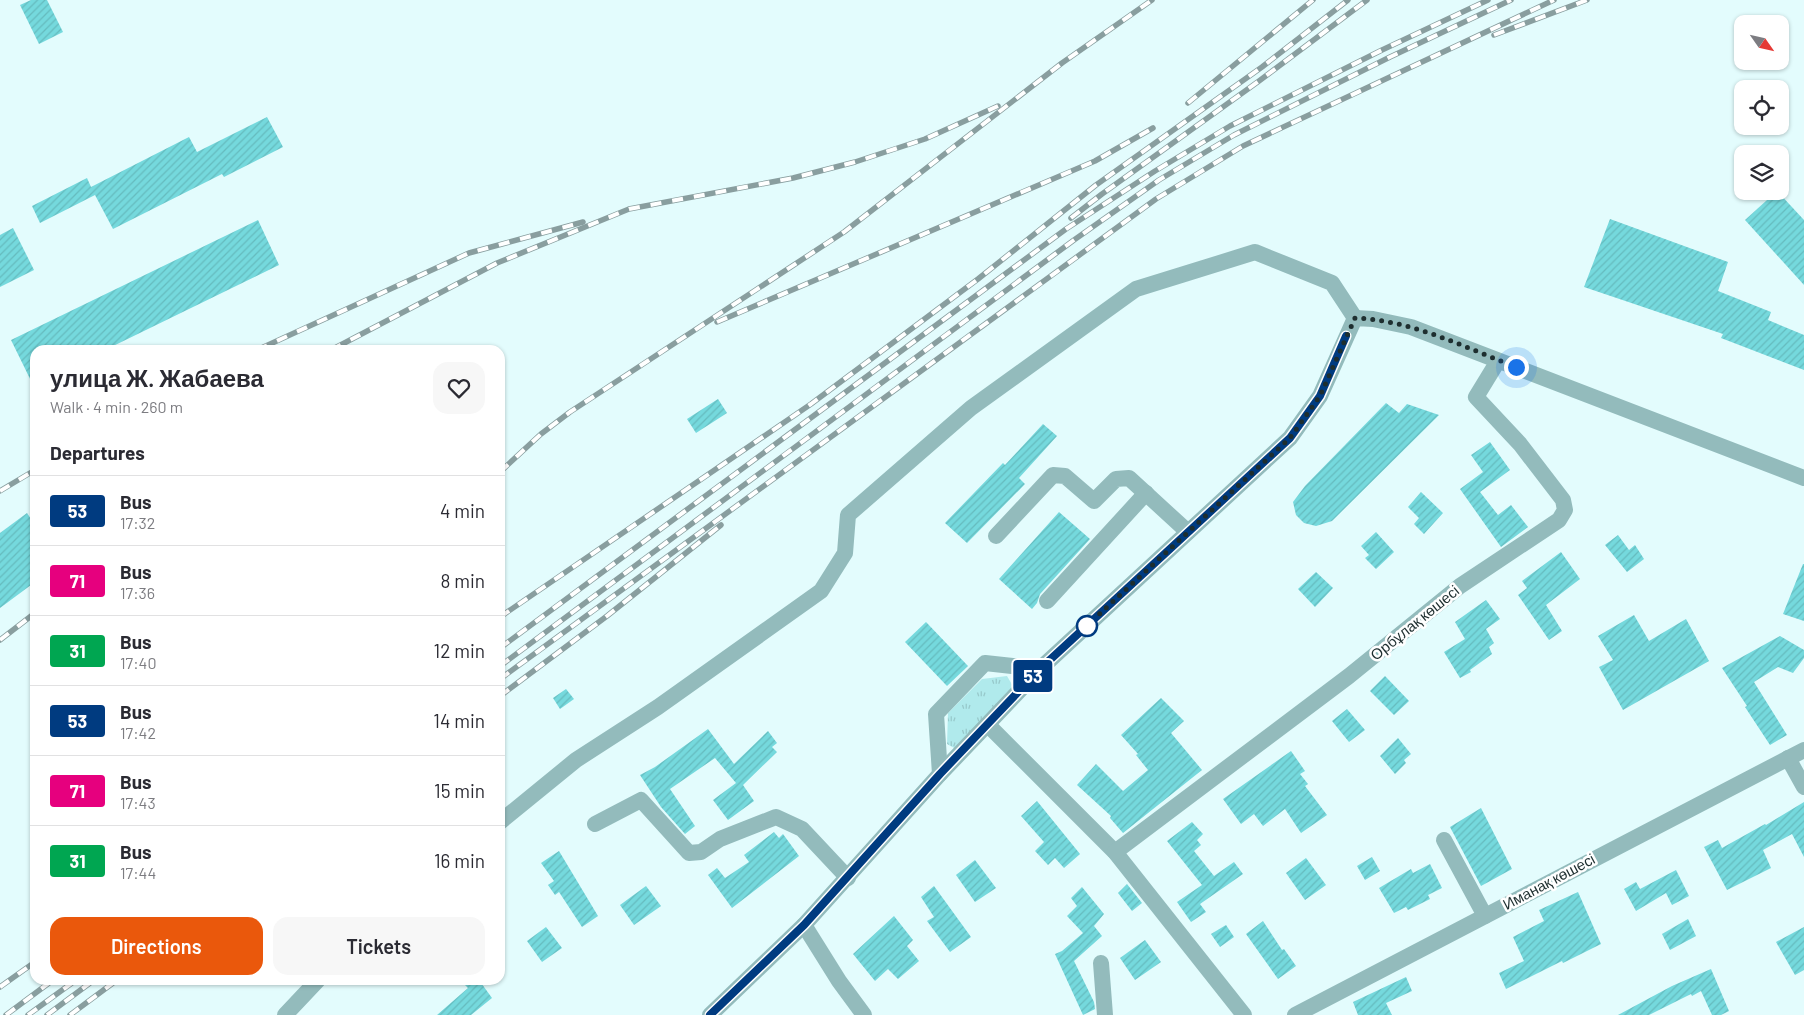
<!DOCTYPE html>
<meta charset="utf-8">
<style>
:root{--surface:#fff;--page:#f7f7f7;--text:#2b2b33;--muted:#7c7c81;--line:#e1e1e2;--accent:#ea580c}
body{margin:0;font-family:Barlow,sans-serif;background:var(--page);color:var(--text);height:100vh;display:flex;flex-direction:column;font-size:19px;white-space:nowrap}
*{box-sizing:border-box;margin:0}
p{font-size:16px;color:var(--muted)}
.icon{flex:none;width:28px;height:28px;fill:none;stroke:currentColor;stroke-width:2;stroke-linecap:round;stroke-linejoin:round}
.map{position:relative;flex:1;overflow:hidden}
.side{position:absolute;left:30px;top:345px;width:475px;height:640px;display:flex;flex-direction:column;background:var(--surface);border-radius:15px;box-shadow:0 1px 4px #0004}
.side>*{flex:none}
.badge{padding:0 10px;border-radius:4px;font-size:18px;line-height:32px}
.needle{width:32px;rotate:124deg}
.buttons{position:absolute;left:1734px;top:15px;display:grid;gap:10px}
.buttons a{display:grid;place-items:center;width:55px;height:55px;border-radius:10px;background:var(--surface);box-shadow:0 1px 4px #0004;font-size:25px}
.you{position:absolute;width:25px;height:25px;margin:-12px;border:4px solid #fff;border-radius:50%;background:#1a73e8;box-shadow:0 0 0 8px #1a73e833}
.map>.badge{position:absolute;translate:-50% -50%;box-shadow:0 0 0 2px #fff}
h2{padding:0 20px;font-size:19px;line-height:45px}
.round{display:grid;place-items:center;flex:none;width:52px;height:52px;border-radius:15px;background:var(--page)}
.overview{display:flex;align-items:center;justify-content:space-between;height:85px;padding:0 20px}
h1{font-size:24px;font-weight:600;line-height:38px}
.cta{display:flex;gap:10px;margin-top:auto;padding:10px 20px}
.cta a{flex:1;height:58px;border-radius:15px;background:var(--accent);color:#fff;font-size:20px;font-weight:600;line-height:58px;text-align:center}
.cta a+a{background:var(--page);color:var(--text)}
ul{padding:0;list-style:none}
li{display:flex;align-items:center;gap:15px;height:70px;padding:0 20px;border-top:1px solid var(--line)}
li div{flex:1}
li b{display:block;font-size:19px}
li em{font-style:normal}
li .badge{min-width:55px;font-weight:700;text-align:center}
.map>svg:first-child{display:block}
</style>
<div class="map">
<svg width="1804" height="1015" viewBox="0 0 1804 1015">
<defs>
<pattern id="grass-tufts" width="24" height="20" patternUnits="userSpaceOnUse" patternTransform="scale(1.25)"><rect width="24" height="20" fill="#b0eaec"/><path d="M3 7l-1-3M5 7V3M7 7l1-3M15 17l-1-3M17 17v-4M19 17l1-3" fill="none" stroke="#97c9cb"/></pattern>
<pattern id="building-hatch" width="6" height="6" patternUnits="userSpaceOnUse" patternTransform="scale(1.25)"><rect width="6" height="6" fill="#75d9dd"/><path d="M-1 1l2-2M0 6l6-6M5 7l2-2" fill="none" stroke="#65bbbe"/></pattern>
</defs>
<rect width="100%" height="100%" fill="#e3fcfd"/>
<!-- grass -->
<path fill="url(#grass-tufts)" d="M1007 676 1014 688 956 749 947 744 948 713 982 679Z"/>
<!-- building -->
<g fill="url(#building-hatch)">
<path d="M31 0H47L63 32 39 44 20 5Z"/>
<path d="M267 117 283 147 224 177 222 174 113 229 95 195 40 223 32 206 87 178 91 187 189 137 197 152Z"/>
<path d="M1777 191 1804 220V285L1745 220Z"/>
<path d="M1610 219 1728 262 1718 291 1771 312 1768 320 1804 335V370L1721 338 1723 334 1584 287Z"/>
<path d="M258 220 279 265 105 350H35V389L11 340Z"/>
<path d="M13 228 34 270 0 287V235Z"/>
<path d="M718 399 727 413 696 433 687 419Z"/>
<path d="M1386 403 1399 413 1407 404 1439 415 1332 521 1316 526 1304 523 1296 515 1293 502 1305 486Z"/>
<path d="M1043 424 1057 436 1019 478 1025 484 967 543 945 523 1003 463 1005 465Z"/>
<path d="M1490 442 1510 470 1480 492 1498 515 1511 505 1528 527 1501 547 1460 489 1483 472 1471 455Z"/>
<path d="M1421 492 1443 513 1424 534 1414 524 1419 518 1408 507Z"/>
<path d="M1059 512 1090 539 1040 594 1037 603 1032 609 999 579Z"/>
<path d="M27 513 35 525V582L0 608V533Z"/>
<path d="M1376 532 1394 552 1376 569 1365 558 1369 555 1361 546Z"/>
<path d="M1618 535 1629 550 1635 545 1644 559 1627 572 1605 545Z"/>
<path d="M1561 552 1580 579 1546 605 1562 631 1549 640 1518 595 1527 588 1522 581Z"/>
<path d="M1803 564H1804V621L1783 614Z"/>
<path d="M1316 572 1333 588 1315 607 1298 589Z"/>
<path d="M1486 600 1500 619 1486 629 1494 643 1489 647 1492 654 1470 670 1471 672 1460 678 1444 652 1465 639 1455 622Z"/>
<path d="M1634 615 1649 641 1686 619 1709 661 1623 710 1599 667 1613 660 1598 636Z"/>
<path d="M926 622 968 666 947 686 905 642Z"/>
<path d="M1780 636 1804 650V658L1793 673 1778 667 1754 682 1787 735 1770 745 1745 707 1747 706 1722 668Z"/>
<path d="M1385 676 1409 701 1394 715 1370 691Z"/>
<path d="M566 689 574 699 560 709 553 698Z"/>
<path d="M1161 698 1184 721 1171 733 1202 770 1123 833 1110 818 1111 816 1077 785 1096 764 1123 791 1148 770 1136 755 1138 754 1121 735Z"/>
<path d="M1347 709 1365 730 1349 742 1332 721Z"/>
<path d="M708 729 734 764 768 731 777 743 772 747 777 752 743 785 754 801 728 820 713 800 736 783 715 758 670 789 695 826 685 834 661 807 640 775 655 767Z"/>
<path d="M1398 738 1411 754 1404 760 1406 763 1395 774 1380 756Z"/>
<path d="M1291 751 1305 771 1300 774 1308 784 1305 786 1327 815 1301 833 1285 809 1263 826 1254 814 1241 824 1223 799Z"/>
<path d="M1037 801 1080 854 1064 868 1055 858 1048 865 1035 851 1044 842 1021 816Z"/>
<path d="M1804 802V857L1792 834 1763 850 1771 868 1727 890 1704 847 1718 840 1722 848 1765 824 1766 825Z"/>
<path d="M1481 808 1512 869 1481 886 1450 827Z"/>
<path d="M1192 822 1203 834 1197 840 1201 845 1194 851 1214 876 1234 862 1243 874 1200 904 1206 912 1191 922 1177 902 1202 885 1167 841Z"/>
<path d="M774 832 779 838 783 834 799 856 732 908 708 875 717 868 725 878 749 862 744 855Z"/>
<path d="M559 851 598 916 582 927 559 892 555 895 548 885 554 881 541 863Z"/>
<path d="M1372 857 1380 871 1365 880 1357 866Z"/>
<path d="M1306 858 1326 885 1305 900 1286 873Z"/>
<path d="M975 860 996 888 975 902 956 875Z"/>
<path d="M1430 864 1442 888 1428 895 1430 899 1408 910 1406 907 1394 913 1379 888 1411 869 1413 873Z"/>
<path d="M1676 870 1689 896 1672 905 1666 893 1636 911 1624 889 1636 882 1640 889Z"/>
<path d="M1127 884 1142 903 1132 911 1118 893Z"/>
<path d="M646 886 661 906 634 925 620 905Z"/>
<path d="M934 886 971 937 950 952 927 921 934 917 921 897Z"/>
<path d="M1082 887 1104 914 1094 926 1102 936 1074 961 1094 1002 1095 1009 1083 1015 1055 954 1062 951 1083 933 1067 916 1077 906 1071 898Z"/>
<path d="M1578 892 1601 944 1563 963 1562 961 1506 989 1499 973 1524 961 1513 937 1544 921 1539 910Z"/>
<path d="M894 916 913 940 907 946 919 961 898 979 888 969 875 981 853 954Z"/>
<path d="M1688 919 1696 936 1670 950 1662 934Z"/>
<path d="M1263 921 1282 950 1284 949 1296 966 1278 979 1246 934Z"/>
<path d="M1226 925 1234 937 1220 947 1211 934Z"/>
<path d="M546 927 562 948 542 962 527 941Z"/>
<path d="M1804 927V970L1795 975 1776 942Z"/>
<path d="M1145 940 1161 962 1135 980 1120 958Z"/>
<path d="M1711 969 1729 1011 1721 1015H1712L1701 991 1692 996 1691 994 1649 1015H1618L1672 986Z"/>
<path d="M1406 977 1412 991 1386 1003 1392 1015H1358L1353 1002Z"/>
<path d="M472 980H479L492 998 471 1015H437L468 988 465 985Z"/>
</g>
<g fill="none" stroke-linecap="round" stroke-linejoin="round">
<!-- minor -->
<g stroke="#93bbbc" stroke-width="16">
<path d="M996 536 1053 475 1065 476 1094 501 1116 479 1129 478 1188 532"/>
<path d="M1047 601 1146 493"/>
<path d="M988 725 1115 852 1244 1015"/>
<path d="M1788 758 1804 787"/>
<path d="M940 774 936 714 985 663 1040 669"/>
<path d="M500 822 576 760 658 707 821 591 845 553 848 515 971 408 1136 289 1255 252 1332 283 1355 318"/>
<path d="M595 824 641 800 689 853 701 852 720 839 776 817 802 829 848 878"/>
<path d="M1444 840 1485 916"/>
<path d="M1115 852 1349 676 1460 586 1559 520 1565 510 1563 500 1520 444 1476 397 1498 361"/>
<path d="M804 925 839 981 864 1015"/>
<path d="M1101 963 1105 1015"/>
<path d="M285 1015 318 980"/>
<path d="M710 1015 804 925 940 774 1040 669 1290 438 1320 396 1355 318 1373 319 1411 327 1804 478"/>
<path d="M1295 1015 1804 750"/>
</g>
<!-- rail casing -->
<g stroke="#899e9f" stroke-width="5.5">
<g id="rail">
<path d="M1494 35 1587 0"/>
<path d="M1188 103 1313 0"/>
<path d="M1071 218 1102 194 1259 81 1367 0"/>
<path d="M717 322 1095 161 1153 128"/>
<path d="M257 350 469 253 583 222"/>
<path d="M331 350 497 263 629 209 793 178 855 162 925 139 998 106"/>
<path d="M500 472 541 434 570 412 844 232 1062 63 1152 0"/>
<path d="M0 491 35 470"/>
<path d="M500 617 811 404 978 279 1096 185 1262 67 1348 0"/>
<path d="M0 640 35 613"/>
<path d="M500 648 1066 229 1155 171 1230 126 1382 50 1488 0"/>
<path d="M500 666 1074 240 1159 180 1234 135 1390 57 1511 0"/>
<path d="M500 679 1156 199 1243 146 1554 0"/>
<path d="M500 696 607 616 721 525"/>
<path d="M0 987 35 962"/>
<path d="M6 1015 53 980"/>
<path d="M28 1015 76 980"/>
<path d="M47 1015 94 980"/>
<path d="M70 1015 117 980"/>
</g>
</g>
<!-- rail -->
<use href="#rail" stroke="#fff" stroke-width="4" stroke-dasharray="11" stroke-linecap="butt"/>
</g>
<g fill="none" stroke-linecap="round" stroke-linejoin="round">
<!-- line casing -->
<g stroke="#fff" stroke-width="11">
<path id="line" d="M710 1015 804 925 940 774 1040 669 1290 438 1320 396 1346 336"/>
</g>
<!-- line -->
<use href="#line" stroke="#003b80" stroke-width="8"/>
<!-- walk -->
<path stroke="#1e2e2f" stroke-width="5" stroke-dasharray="0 9" d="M1087 626 1080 632 1290 438 1320 396 1355 318C1411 320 1464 347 1516 367"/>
</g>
<!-- markers -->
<circle fill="#fff" stroke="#003b80" stroke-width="2.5" cx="1087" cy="626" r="10"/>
<g text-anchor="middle" stroke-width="5" stroke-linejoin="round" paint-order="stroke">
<!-- street labels -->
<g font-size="15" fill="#1e2e2f" stroke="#fff">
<text transform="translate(1415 623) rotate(-39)" y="5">Орбұлақ көшесі</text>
<text transform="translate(1549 882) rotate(-28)" y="5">Иманақ көшесі</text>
</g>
</g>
</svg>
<div class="buttons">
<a><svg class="needle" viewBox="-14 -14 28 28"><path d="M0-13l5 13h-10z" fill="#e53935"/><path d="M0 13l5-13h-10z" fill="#7c7c81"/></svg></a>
<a><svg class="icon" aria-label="locate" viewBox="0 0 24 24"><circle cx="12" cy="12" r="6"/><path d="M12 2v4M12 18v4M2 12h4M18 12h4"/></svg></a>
<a><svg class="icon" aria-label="layers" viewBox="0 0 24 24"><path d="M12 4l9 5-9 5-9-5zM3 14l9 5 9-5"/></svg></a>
</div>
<div class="you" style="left:1516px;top:367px"></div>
<b class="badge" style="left:1033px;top:676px;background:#003b80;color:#fff">53</b>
<section class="side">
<div class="overview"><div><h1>улица Ж. Жабаева</h1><p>Walk · 4 min · 260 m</p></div><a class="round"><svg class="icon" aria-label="heart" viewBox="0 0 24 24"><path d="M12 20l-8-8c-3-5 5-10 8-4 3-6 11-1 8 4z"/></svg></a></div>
<h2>Departures</h2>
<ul>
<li><span class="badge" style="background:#003b80;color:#fff">53</span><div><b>Bus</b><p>17:32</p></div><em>4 min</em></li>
<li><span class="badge" style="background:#e6007e;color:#fff">71</span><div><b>Bus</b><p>17:36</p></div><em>8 min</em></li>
<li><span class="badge" style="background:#00a651;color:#fff">31</span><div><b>Bus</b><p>17:40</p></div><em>12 min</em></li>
<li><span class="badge" style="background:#003b80;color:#fff">53</span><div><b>Bus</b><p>17:42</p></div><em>14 min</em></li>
<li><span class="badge" style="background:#e6007e;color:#fff">71</span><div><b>Bus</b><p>17:43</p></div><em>15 min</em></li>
<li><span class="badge" style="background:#00a651;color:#fff">31</span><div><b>Bus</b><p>17:44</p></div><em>16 min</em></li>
</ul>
<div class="cta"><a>Directions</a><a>Tickets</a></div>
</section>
</div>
